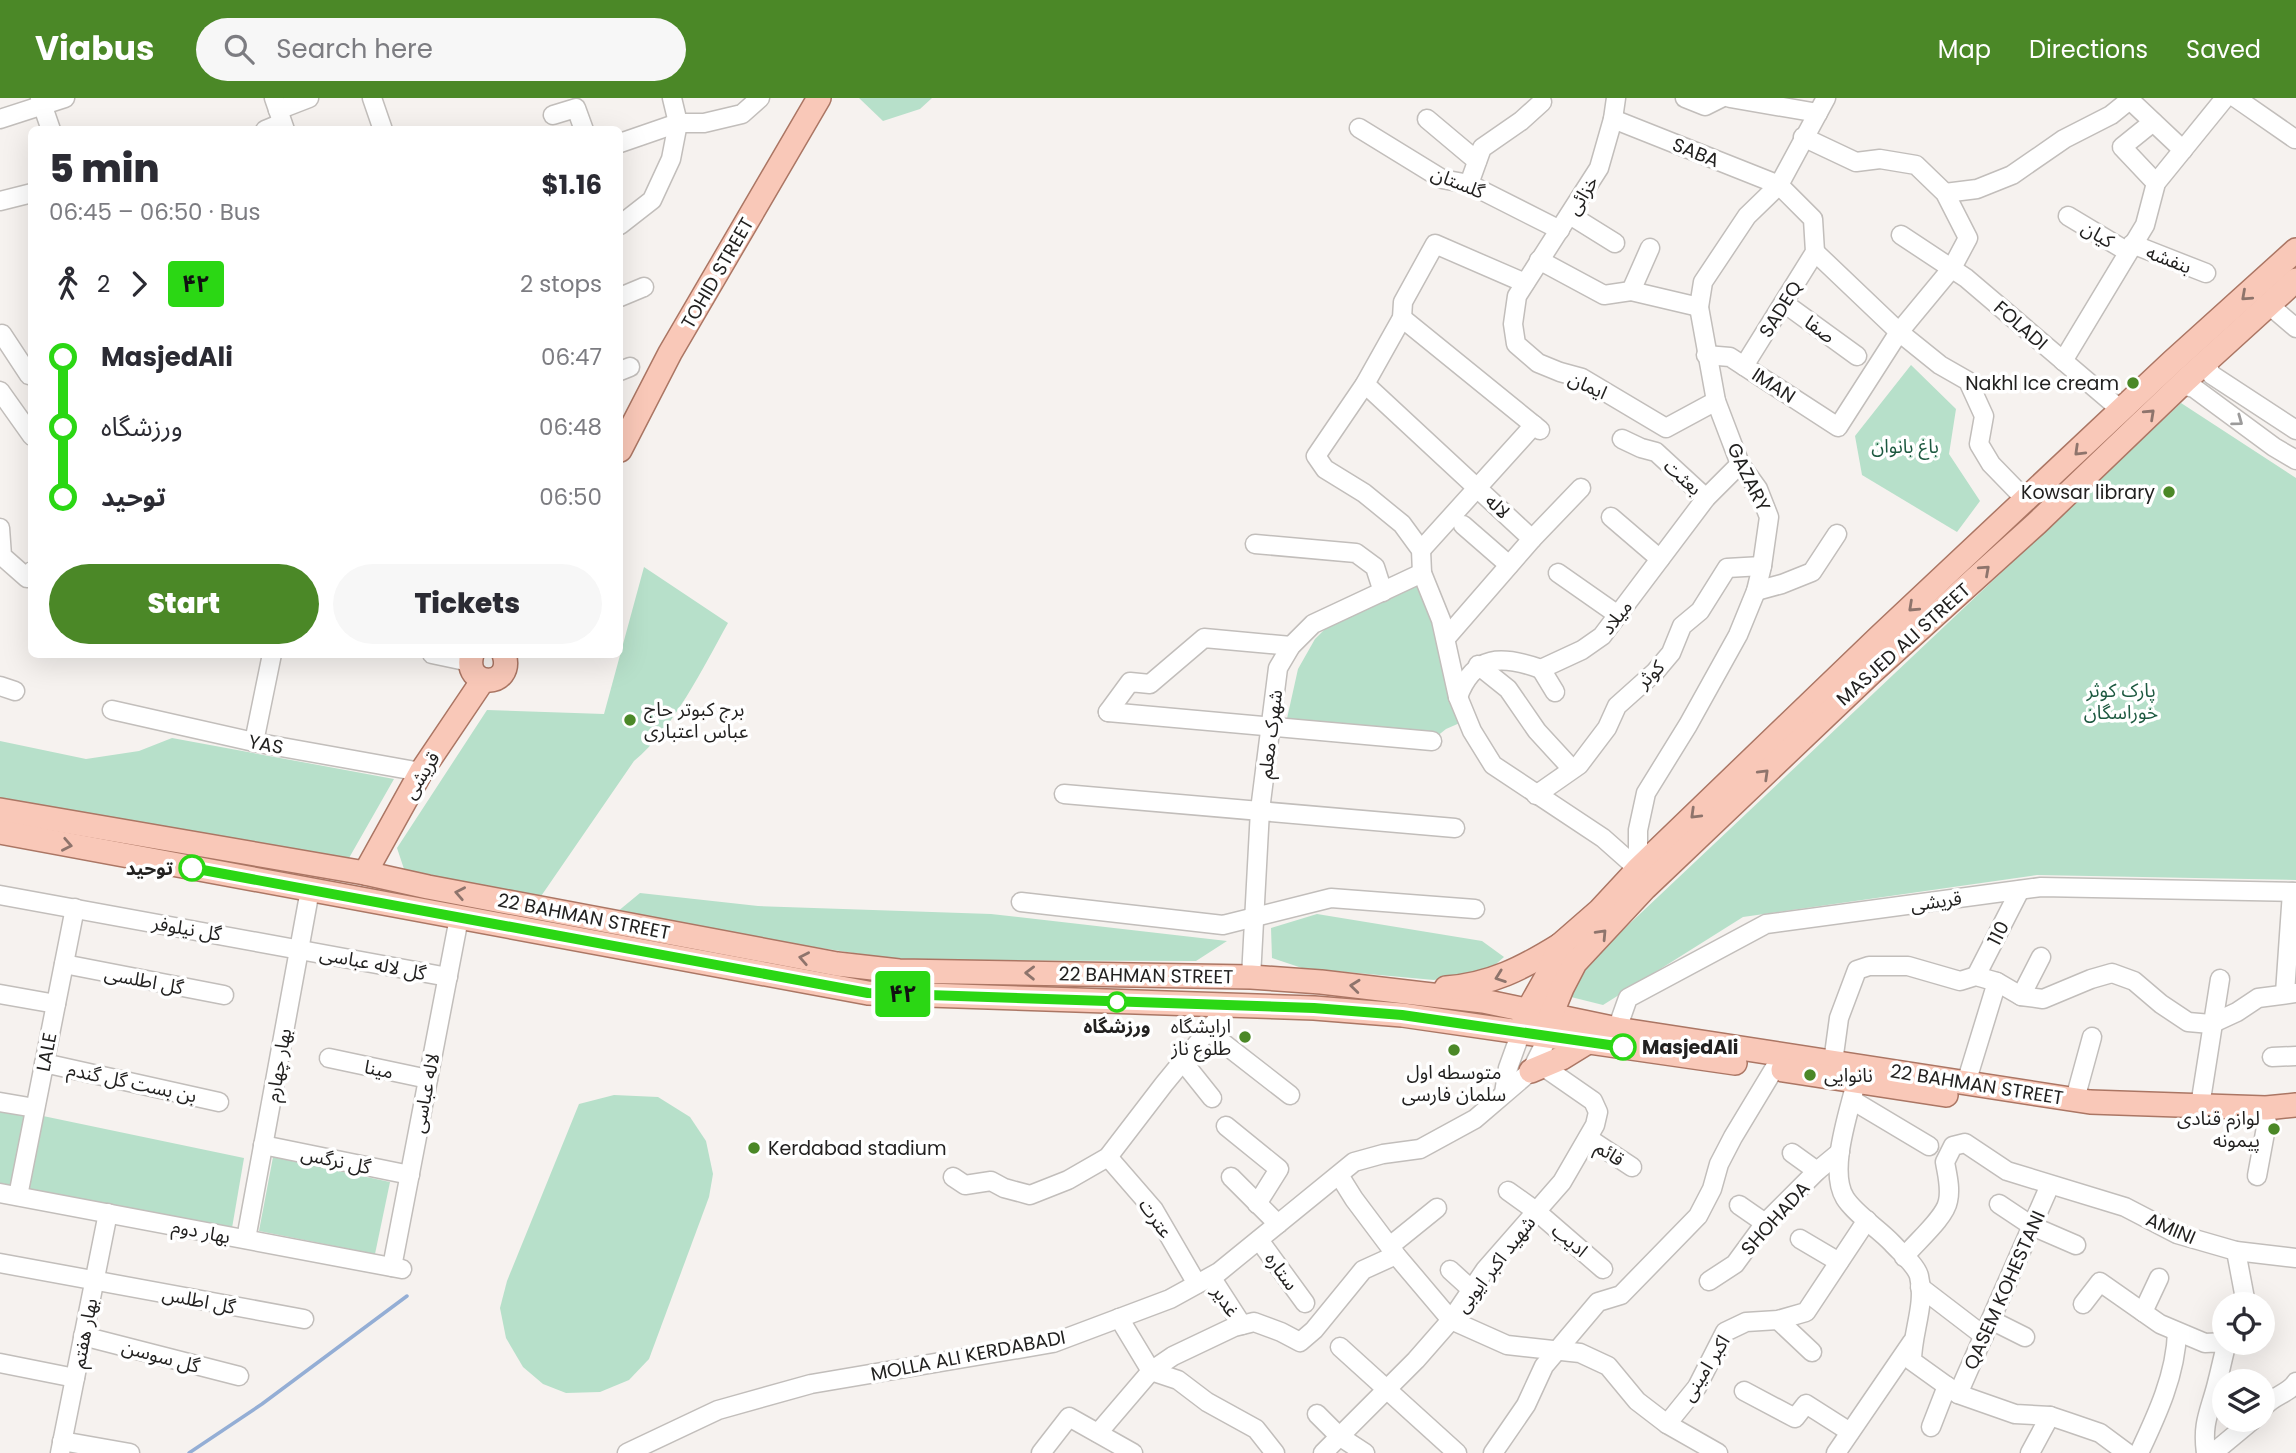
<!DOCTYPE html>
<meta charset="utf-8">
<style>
:root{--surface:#fff;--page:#f7f7f7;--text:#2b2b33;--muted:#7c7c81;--accent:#4b8827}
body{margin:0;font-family:Poppins,"Noto Sans Arabic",sans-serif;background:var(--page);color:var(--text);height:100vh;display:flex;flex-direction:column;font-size:26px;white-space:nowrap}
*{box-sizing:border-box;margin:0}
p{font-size:23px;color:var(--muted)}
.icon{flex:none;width:38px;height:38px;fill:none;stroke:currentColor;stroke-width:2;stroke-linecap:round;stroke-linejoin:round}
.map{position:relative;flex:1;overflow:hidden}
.panel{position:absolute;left:28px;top:28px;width:595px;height:532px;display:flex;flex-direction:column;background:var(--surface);border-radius:10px;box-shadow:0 7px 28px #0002}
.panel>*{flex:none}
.badge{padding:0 14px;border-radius:5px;font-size:24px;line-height:46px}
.buttons{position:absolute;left:2212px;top:1194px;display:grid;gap:14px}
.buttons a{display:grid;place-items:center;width:63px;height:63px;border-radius:50%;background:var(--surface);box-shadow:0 7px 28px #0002;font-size:35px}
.map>.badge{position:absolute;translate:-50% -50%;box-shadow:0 0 0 4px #fff}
.legs{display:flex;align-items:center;gap:10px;height:77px;padding:0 21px;font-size:23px}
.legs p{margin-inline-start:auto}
.head{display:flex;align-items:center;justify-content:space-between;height:119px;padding:0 21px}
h1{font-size:38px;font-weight:800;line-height:52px}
.button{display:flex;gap:14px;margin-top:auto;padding:14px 21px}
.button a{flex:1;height:80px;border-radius:42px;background:var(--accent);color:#fff;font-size:28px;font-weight:800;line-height:80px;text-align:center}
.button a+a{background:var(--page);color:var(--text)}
ul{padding:0 21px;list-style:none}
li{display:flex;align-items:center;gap:24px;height:70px;font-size:26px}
li i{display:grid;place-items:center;width:10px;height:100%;margin:0 9px;background:currentColor}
li i::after{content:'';width:18px;height:18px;margin:-9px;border:5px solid;border-radius:50%;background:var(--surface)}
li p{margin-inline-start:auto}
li:first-child i{background:linear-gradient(#0000 50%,currentColor 0)}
li:last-child i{background:linear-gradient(currentColor 50%,#0000 0)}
header{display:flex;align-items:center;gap:42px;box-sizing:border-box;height:98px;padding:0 35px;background:var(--accent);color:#fff}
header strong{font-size:33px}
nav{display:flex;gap:38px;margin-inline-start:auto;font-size:24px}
.search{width:490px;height:63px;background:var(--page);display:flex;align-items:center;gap:18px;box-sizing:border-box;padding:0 24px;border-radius:38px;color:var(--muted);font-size:26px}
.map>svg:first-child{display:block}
</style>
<header>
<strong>Viabus</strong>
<div class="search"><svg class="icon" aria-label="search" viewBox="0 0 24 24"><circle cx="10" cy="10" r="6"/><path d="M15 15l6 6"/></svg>Search here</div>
<nav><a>Map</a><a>Directions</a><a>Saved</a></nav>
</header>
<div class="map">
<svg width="2296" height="1355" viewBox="0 0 2296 1355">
<rect width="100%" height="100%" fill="#f6f2ef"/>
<!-- green -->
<g fill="#b7e0ca">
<path d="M859 0H932L920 11 883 23Z"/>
<path d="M1911 267 1956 311 1949 356 1980 403 1957 434 1862 377 1855 338Z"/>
<path d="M2181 305 2296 380V782L2037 777 1743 819 1603 907 1571 899 1588 865Z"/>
<path d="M644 469 728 525C703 570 673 631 634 663L537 804 407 780 397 750 487 612 604 616Z"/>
<path d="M1420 486 1462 624 1446 631 1436 639 1286 625 1298 571 1315 541 1334 522Z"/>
<path d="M172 640 394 681 349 760 0 702V643L86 661 139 653Z"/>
<path d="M640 795 758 808 991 816 1227 843 1196 863 899 862 691 830 617 814Z"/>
<path d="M1317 816 1482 843 1504 859 1488 873 1434 882 1302 870 1272 860 1271 830Z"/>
<path d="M614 997 658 999 690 1019 706 1043 713 1076 709 1099 649 1261 629 1282 600 1294 566 1295 543 1286 523 1269 506 1240 500 1210 507 1183 579 1006Z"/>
<path d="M0 1013 24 1017 11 1087 0 1085Z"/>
<path d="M43 1018 244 1060 232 1130 28 1091Z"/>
<path d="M273 1059 390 1084 375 1156 259 1133Z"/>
</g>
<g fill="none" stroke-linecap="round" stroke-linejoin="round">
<!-- stream -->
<path stroke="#94aed5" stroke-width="3.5" d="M189 1355 262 1306 407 1198"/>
<!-- minor casing -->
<g stroke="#c2bebb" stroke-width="21">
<g id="minor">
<path d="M40 0 51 32"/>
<path d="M274 0 285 32"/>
<path d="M372 0 383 32"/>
<path d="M1616 0 1613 21 1599 70 1517 198 1513 226 1516 246 1538 265 1560 274 1582 280 1666 330 1716 303"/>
<path d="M1685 0 1705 8 1721 0"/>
<path d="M1730 0 1818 15"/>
<path d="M2236 0 2295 41"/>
<path d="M2130 2 2183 52"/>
<path d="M278 12 309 0"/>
<path d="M553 17 576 10 584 32"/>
<path d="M0 21 65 0"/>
<path d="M1427 21 1477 63"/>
<path d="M1613 21 1779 87 1813 121 1815 154 1744 268"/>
<path d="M2153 24 2122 49 2156 85"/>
<path d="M1359 30 1442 81 1469 86 1560 132"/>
<path d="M265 32 282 25"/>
<path d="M620 45 678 25H704L742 16 760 0"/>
<path d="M1469 86 1482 50 1521 23 1542 4"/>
<path d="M1945 95 1977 91 2012 77 2064 41 2111 17 2132 0"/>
<path d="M0 103 32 95"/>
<path d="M1570 117 1615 145"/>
<path d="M2068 118 2128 154"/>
<path d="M620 127 652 102 671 61 678 25 672 0"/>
<path d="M1901 137 1966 180 2121 312"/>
<path d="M2132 146 2206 175"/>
<path d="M1815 154 1899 234 1940 267 1968 283 1984 318 1979 346 1991 366 2027 403"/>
<path d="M1539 162 1604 197 1631 193 1699 209"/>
<path d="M1525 185 1435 146 1403 204 1402 220 1365 286 1316 358 1325 371 1364 395 1402 426 1421 452 1422 475 1441 522 1458 599 1472 633 1493 667 1603 740 1638 771"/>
<path d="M1631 193 1650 150"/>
<path d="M620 199 644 189"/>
<path d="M1784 205 1857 258"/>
<path d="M2269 207 2296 230"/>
<path d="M1402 220 1540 332"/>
<path d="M2 236 29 277"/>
<path d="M1706 257 1730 259 1838 329 1899 234 1952 170 1968 140 1945 95 1916 67 1880 61 1856 64 1803 39"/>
<path d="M2063 263 2145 127 2156 85 2225 0"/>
<path d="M2205 265 2212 277 2296 332"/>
<path d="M620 273 630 269"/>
<path d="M1365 286 1532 441 1446 540"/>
<path d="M2181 287 2194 290 2274 349 2296 362"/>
<path d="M0 293 32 338"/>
<path d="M1622 341 1641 350 1656 354 1706 400"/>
<path d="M1611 419 1660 461"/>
<path d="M1463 427 1509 467"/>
<path d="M0 430 2 458 27 480 32 473"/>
<path d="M1532 441 1581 390"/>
<path d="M1255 446 1356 455 1375 469 1383 494"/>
<path d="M1421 452 1534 327"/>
<path d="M1558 475 1618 517"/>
<path d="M1756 493 1782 486 1812 474 1837 436"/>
<path d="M432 556 470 564"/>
<path d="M1478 567 1508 591 1537 633 1572 671"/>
<path d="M1541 571 1555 594"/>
<path d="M0 588 15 593"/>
<path d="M1458 599C1474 556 1502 557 1541 571L1582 552 1602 538 1706 400 1740 366"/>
<path d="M112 612 254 644 421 674"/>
<path d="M1108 614 1432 643"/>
<path d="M1108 614 1130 584 1150 586 1204 540 1291 548"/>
<path d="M254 644 272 556"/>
<path d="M1064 696 1455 730"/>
<path d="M1536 697 1579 667 1607 630 1617 608 1655 574 1671 555 1682 528 1700 513 1727 470 1762 468"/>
<path d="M1638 771V732L1646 695 1688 627 1738 537 1756 493 1762 468 1769 419 1758 391 1740 366 1716 303 1699 209 1703 184 1747 118 1779 87 1826 0"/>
<path d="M0 797 448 879"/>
<path d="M1021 804 1223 827 1331 800 1475 811"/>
<path d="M64 866 224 897"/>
<path d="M1976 878 2020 792"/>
<path d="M1251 879 1260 712 1278 570 1291 548 1313 526 1422 475"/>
<path d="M2285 895 2292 794"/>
<path d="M0 896 56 906"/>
<path d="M2021 898 2041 859"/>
<path d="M1617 931 1628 900 1766 826 2041 789 2296 794"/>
<path d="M1209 934 1290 997"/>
<path d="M2272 959 2296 958"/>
<path d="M329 960 428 981"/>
<path d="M1833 964 1839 920 1857 872 1869 868H1908L1960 883 1976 878 1997 884 2021 898 2043 901 2091 881 2112 875 2134 883 2161 906 2188 924 2211 926 2237 914 2258 900 2296 895"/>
<path d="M44 965 219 1004"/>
<path d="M1184 965 1212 1000"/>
<path d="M1856 984C1849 1015 1828 1072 1845 1100 1855 1116 1879 1131 1892 1145 1900 1154 1916 1167 1919 1178 1926 1207 1912 1234 1912 1263L1958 1296 2015 1316 2050 1318 2068 1324 2100 1335 2127 1355"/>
<path d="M1966 985 1997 884"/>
<path d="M1504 995 1508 970 1521 934"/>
<path d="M2075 1001 2092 939"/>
<path d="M1852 1002 1929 1048"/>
<path d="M0 1004 35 1010"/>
<path d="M2200 1008 2220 881"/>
<path d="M1226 1028 1279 1071 1257 1106"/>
<path d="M1588 1040 1632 1069"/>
<path d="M263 1047 410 1077"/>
<path d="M1792 1055 1817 1073"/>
<path d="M1108 1059 1154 1112 1197 1186"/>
<path d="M1339 1077 1354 1101 1396 1157 1451 1222 1507 1247 1580 1255 1608 1268 1637 1303 1667 1326 1718 1355"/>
<path d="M2257 1078 2267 1024"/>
<path d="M953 1079 965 1087 991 1083 1004 1090 1030 1097 1068 1082 1108 1059 1164 986 1229 907"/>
<path d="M1231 1079 1278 1126"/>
<path d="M1508 1093 1536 1113 1603 1171"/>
<path d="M0 1095 402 1171"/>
<path d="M18 1098 75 810"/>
<path d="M1999 1106 2032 1128 2076 1147"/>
<path d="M1739 1107 1765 1125"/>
<path d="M246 1141 310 792"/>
<path d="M1800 1141 1839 1164"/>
<path d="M1259 1142 1305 1205"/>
<path d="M1390 1148 1437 1110"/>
<path d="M2236 1153 2246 1206"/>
<path d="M1904 1159C1916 1144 1945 1120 1948 1103 1951 1090 1947 1076 1945 1064L1953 1048 1965 1045 2007 1073 2125 1109 2177 1136 2236 1153 2296 1160"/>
<path d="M0 1165 304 1221"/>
<path d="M392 1169 459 820"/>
<path d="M1450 1172 1472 1192"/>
<path d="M1211 1179 1242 1227"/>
<path d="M1709 1183 1735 1166 1765 1125 1817 1073 1840 1054"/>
<path d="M1920 1189 1984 1238"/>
<path d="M2083 1206 2100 1184 2160 1226 2205 1245 2227 1244C2223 1259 2220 1274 2216 1289 2209 1315 2202 1326 2206 1355"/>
<path d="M2143 1214 2159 1180"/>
<path d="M1119 1220 1151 1273 1178 1282 1207 1304 1256 1331 1275 1355"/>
<path d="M1778 1222 1812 1254"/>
<path d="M1991 1222 2025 1239"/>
<path d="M83 1238 239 1278"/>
<path d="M1340 1249 1457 1355"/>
<path d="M0 1265 75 1280"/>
<path d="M1744 1293 1795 1320 1806 1306 1850 1334"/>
<path d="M1958 1296 2050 1087"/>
<path d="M2263 1310C2273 1297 2289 1296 2296 1284"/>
<path d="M1317 1316 1339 1338 1365 1355"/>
<path d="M1667 1326 1697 1289 1725 1234 1746 1224 1778 1222 1806 1214 1867 1122"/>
<path d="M1931 1329 1947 1288"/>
<path d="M1098 1335 1151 1273 1173 1258 1234 1229 1254 1224 1281 1234 1300 1244 1314 1232 1363 1172 1396 1157"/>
<path d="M62 1343 130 1355"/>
<path d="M60 1355 108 1115"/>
<path d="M627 1355 718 1312 811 1286 1053 1245 1170 1201 1219 1174 1354 1064 1383 1056 1420 1051 1475 1021 1531 973 1549 937"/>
<path d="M1041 1355 1069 1319 1133 1355"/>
<path d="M1323 1355 1416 1262 1451 1222 1485 1172 1562 1084 1595 1027 1598 1014 1593 1003 1544 969"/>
<path d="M1493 1355 1526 1307 1544 1268 1598 1204 1621 1197 1698 1118 1712 1091 1719 1066 1733 1039 1774 971"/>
<path d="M1836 1355 1912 1244"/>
<path d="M2030 1355 2050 1318"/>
<path d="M2139 1355C2157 1317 2176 1276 2177 1234"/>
<path d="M2213 1355 2254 1321"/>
</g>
</g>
<!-- major casing -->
<g stroke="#ab7664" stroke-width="26">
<g id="major">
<path d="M620 352 670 255 819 0"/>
<path d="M472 556C462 591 515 591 504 556"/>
<path d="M0 712 365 775 428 789 837 866 899 873 1251 879 1321 884 1483 903 1617 931 2090 1004 2266 1010 2296 1007"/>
<path d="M0 734 868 895 1314 910 1402 917 1735 965"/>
<path d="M365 775 421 674 483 582"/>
<path d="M1446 890C1490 887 1523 870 1560 847L1562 848"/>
<path d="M1523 926 1528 912 1546 880 1560 847 1599 813 1638 771 1879 539 2172 264 2296 152"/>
<path d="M1549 931 1551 917 1562 890 1575 865 1645 790 1872 574 2037 425 2186 282 2296 182"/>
<path d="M1783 972 1946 997"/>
<path d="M1531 973 1562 960 1588 944"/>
</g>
</g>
<!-- minor -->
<use href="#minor" stroke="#fff" stroke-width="18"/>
<!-- major -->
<use href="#major" stroke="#f9c8b8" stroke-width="23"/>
</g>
<!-- one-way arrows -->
<defs><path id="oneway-chevron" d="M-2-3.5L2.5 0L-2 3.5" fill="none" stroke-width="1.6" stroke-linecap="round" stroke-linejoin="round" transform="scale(1.75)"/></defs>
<g stroke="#8e746c">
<use href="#oneway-chevron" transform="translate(2246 198) rotate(138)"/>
<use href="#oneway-chevron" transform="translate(2150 316) rotate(-43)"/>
<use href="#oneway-chevron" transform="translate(2079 353) rotate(136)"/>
<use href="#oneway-chevron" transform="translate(1985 472) rotate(-42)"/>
<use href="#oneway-chevron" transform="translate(1913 509) rotate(137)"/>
<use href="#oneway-chevron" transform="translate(1764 676) rotate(-44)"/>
<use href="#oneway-chevron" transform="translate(1695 716) rotate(136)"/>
<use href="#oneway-chevron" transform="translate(67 747) rotate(11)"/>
<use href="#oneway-chevron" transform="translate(460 795) rotate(-169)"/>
<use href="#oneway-chevron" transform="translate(1602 836) rotate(-47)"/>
<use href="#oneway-chevron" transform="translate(804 860) rotate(-169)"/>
<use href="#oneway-chevron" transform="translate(1030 875) rotate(-179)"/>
<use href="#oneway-chevron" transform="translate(1500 879) rotate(160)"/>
<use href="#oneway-chevron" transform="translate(1355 888) rotate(-174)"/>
</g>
<use stroke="#9c9b9b" href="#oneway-chevron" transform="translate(2238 323) rotate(36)"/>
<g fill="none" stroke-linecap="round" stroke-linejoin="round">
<!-- line-1 casing -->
<g stroke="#fff" stroke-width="16">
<path id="line-1" d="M192 770 868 895 1314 910 1402 917 1623 949"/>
</g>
<!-- line-1 -->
<use href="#line-1" stroke="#2bd714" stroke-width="10"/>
</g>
<!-- markers -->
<g fill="#4b8827" stroke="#fff" stroke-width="2.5">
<circle cx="2133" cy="285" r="7"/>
<circle cx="2169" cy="394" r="7"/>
<circle cx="630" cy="622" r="7"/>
<circle cx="1245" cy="939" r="7"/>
<circle cx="1454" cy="952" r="7"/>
<circle cx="1810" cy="977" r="7"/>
<circle cx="2274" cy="1031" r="7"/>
<circle cx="754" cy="1050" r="7"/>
</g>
<g fill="#fff" stroke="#2bd714" stroke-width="3.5">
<circle cx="192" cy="770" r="12"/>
<circle cx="1117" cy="904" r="9"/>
<circle cx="1623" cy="949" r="12"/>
</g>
<g text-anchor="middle" stroke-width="7" stroke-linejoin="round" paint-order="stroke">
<!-- street labels -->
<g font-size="19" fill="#222120" stroke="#fff">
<text transform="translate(1696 54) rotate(22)" y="7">SABA</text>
<text transform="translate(1458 84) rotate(22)" y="7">گلستان</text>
<text transform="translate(1582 97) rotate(-58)" y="7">خزائی</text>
<text transform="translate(2098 136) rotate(31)" y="7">کیان</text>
<text transform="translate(2169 161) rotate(21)" y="7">بنفشه</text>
<text transform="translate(717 175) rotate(-60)" y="7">TOHID STREET</text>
<text transform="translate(1780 211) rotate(-58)" y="7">SADEQ</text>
<text transform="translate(2021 227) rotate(41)" y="7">FOLADI</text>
<text transform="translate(1820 231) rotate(36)" y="7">صفا</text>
<text transform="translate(1588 287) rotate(25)" y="7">ایمان</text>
<text transform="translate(1774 287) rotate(33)" y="7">IMAN</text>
<text transform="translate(1683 379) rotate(42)" y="7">بعثت</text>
<text transform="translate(1749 379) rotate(64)" y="7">GAZARY</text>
<text transform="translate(1498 408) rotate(44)" y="7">لاله</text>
<text transform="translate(1616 519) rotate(-52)" y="7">میلاد</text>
<text transform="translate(1903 546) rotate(-42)" y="7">MASJED ALI STREET</text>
<text transform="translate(1650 576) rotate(-45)" y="7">کوثر</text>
<text transform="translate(1270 636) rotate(-83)" y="7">شهرک معلم</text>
<text transform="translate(266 646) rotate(11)" y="7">YAS</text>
<text transform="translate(421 677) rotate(-58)" y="7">قریشی</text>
<text transform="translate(1936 803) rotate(-8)" y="7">قریشی</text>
<text transform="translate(584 818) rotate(11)" y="7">22 BAHMAN STREET</text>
<text transform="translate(187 830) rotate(10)" y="7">گل نیلوفر</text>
<text transform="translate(1998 835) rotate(-63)" y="7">110</text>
<text transform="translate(373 865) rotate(11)" y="7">گل لاله عباسی</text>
<text transform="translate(1146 877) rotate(1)" y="7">22 BAHMAN STREET</text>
<text transform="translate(144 882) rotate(11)" y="7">گل اطلسی</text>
<text transform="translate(46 954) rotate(-79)" y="7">LALE</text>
<text transform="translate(278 967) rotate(-80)" y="7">بهار چهارم</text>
<text transform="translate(379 971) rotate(12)" y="7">مینا</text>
<text transform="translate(132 984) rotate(12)" y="7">بن بست گل گندم</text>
<text transform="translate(1977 986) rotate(9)" y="7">22 BAHMAN STREET</text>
<text transform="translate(425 995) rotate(-79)" y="7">لاله عباسی</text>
<text transform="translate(1610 1055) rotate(33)" y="7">قائم</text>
<text transform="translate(336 1062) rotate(12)" y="7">گل نرگس</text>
<text transform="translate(1156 1120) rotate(55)" y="7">عترت</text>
<text transform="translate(1775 1120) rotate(-48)" y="7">SHOHADA</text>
<text transform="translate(2171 1130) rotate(23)" y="7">AMINI</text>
<text transform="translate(201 1133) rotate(11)" y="7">بهار دوم</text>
<text transform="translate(1570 1142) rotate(40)" y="7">ادیب</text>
<text transform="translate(1495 1166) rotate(-52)" y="7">شهید اکبر ایوبی</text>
<text transform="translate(1282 1173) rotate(54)" y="7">ستاره</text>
<text transform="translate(2004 1192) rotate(-66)" y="7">QASEM KOHESTANI</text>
<text transform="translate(199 1202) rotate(11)" y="7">گل اطلس</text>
<text transform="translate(1226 1203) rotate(57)" y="7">غدیر</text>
<text transform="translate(84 1235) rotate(-79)" y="7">بهار هفتم</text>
<text transform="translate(968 1257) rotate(-11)" y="7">MOLLA ALI KERDABADI</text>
<text transform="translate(161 1258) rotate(15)" y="7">گل سوسن</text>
<text transform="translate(1705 1270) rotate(-58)" y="7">اکبر امینی</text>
</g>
<!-- poi labels -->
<g font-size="19" fill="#222120" stroke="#fff" text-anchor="end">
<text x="2119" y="292">Nakhl Ice cream</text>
<text x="2155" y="401">Kowsar library</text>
<text x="644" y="618" text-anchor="start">برج کبوتر حاج<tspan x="644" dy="22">عباس اعتباری</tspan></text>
<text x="1231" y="935">ارایشگاه<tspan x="1231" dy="22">طلوع ناز</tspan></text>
<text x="1454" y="981" text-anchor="middle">متوسطه اول<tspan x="1454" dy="22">سلمان فارسی</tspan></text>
<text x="1824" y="984" text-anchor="start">نانوایی</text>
<text x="2260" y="1027">لوازم قنادی<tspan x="2260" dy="22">پیمونه</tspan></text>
<text x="768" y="1057" text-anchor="start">Kerdabad stadium</text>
</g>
<!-- park labels -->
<g font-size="19" fill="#1d5940" stroke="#fff">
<text x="1905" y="355">باغ بانوان</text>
<text x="2121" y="599">پارک کوثر<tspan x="2121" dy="22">خوراسگان</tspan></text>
</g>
<!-- stop labels -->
<g font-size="19" font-weight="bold" fill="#222120" stroke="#fff" text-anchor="end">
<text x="173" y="777">توحید</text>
<text x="1117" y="935" text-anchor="middle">ورزشگاه</text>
<text x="1642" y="956" text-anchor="start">MasjedAli</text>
</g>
</g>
</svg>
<div class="buttons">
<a><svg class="icon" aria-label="locate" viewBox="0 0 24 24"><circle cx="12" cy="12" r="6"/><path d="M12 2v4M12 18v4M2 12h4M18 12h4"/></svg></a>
<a><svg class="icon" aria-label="layers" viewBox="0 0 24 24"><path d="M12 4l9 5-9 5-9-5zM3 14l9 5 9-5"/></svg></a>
</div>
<b class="badge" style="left:903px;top:896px;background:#2bd714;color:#111">۴۲</b>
<section class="panel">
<div class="head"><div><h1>5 min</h1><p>06:45 – 06:50 · Bus</p></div><b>$1.16</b></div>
<div class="legs"><svg class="icon" aria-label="walk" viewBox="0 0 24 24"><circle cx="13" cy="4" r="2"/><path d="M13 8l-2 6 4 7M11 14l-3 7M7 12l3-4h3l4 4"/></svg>2<svg class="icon" aria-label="forward" viewBox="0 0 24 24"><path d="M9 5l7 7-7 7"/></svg><b class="badge" style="background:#2bd714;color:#111">۴۲</b><p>2 stops</p></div>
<ul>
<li><i style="color:#2bd714"></i><b>MasjedAli</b><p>06:47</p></li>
<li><i style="color:#2bd714"></i><span>ورزشگاه</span><p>06:48</p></li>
<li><i style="color:#2bd714"></i><b>توحید</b><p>06:50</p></li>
</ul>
<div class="button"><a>Start</a><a>Tickets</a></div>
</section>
</div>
